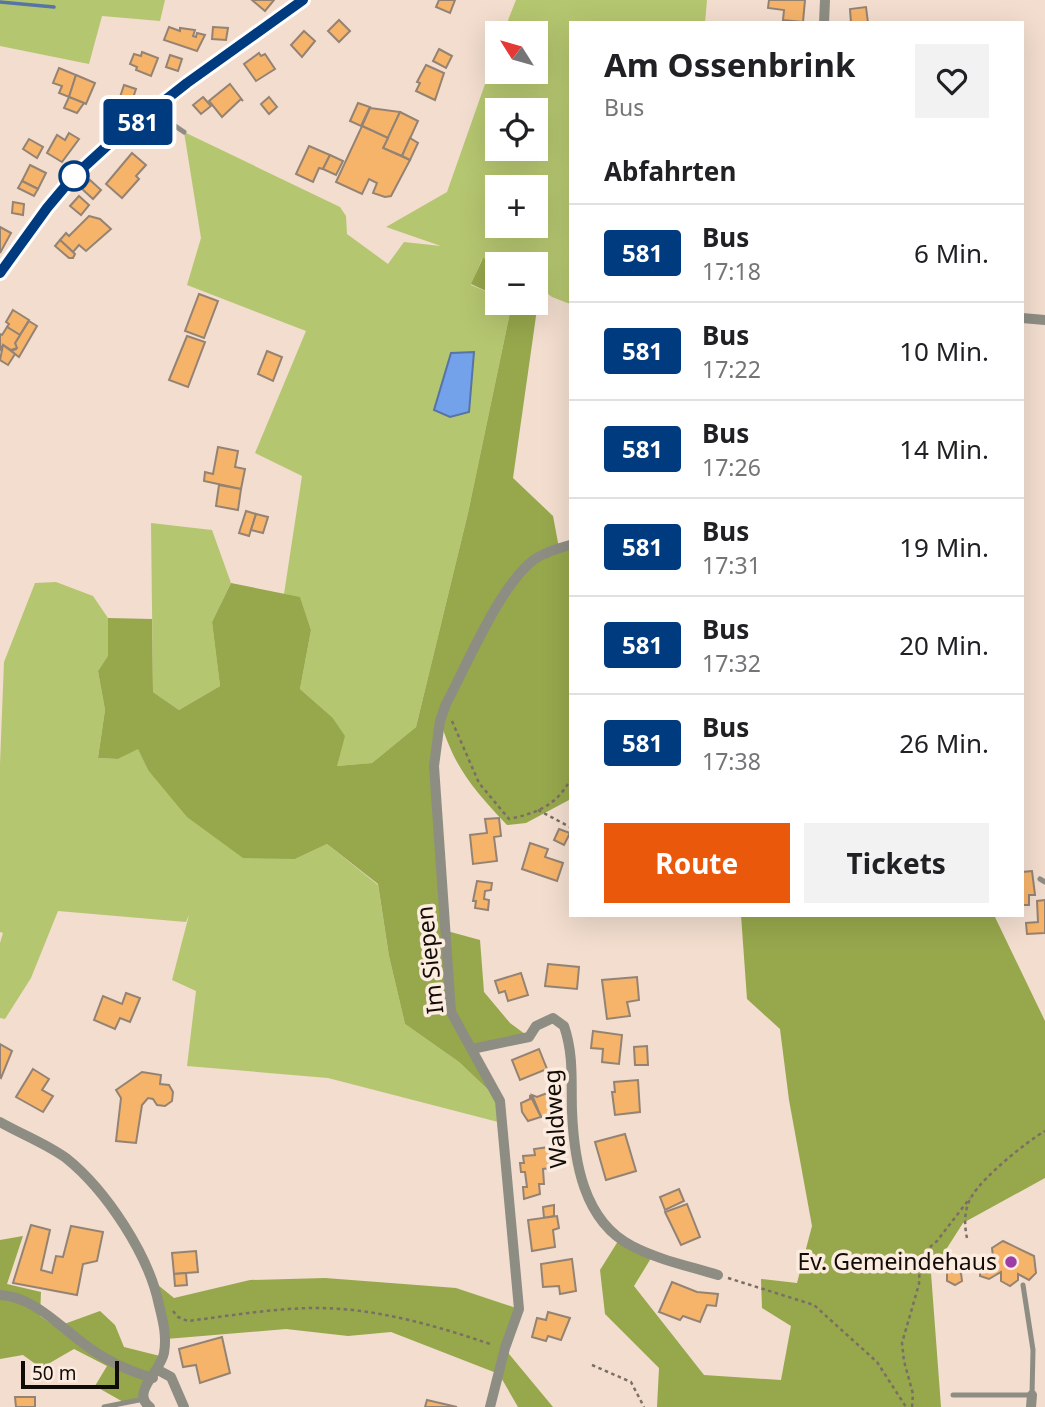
<!DOCTYPE html>
<html lang="de">
<meta charset="utf-8">
<style>
:root{--surface:#fff;--page:#f2f2f2;--text:#202124;--muted:#757577;--line:#e0e0e0;--accent:#ea580c}
body{margin:0;font-family:"Noto Sans",sans-serif;background:var(--page);color:var(--text);height:100vh;display:flex;flex-direction:column;font-size:26px;white-space:nowrap}
*{box-sizing:border-box;margin:0}
p{font-size:23px;color:var(--muted)}
.icon{flex:none;width:38px;height:38px;fill:none;stroke:currentColor;stroke-width:2;stroke-linecap:round;stroke-linejoin:round}
.map{position:relative;flex:1;overflow:hidden}
.details{position:absolute;left:569px;top:21px;width:455px;height:896px;display:flex;flex-direction:column;background:var(--surface);border-radius:0px;box-shadow:0 7px 28px #0002}
.details>*{flex:none}
.badge{padding:0 14px;border-radius:5px;font-size:24px;line-height:46px}
.needle{width:46px;rotate:307deg}
.controls{position:absolute;left:485px;top:21px;display:grid;gap:14px}
.controls a{display:grid;place-items:center;width:63px;height:63px;border-radius:0px;background:var(--surface);box-shadow:0 7px 28px #0002;font-size:35px}
.scale{position:absolute;left:21px;bottom:18px;width:98px;box-sizing:border-box;padding-left:7px;border:4px solid #120c07;border-top:0;font-size:19px;line-height:24px;white-space:nowrap;color:#120c07;-webkit-text-stroke:5px #fcebdf;paint-order:stroke}
.map>.badge{position:absolute;translate:-50% -50%;box-shadow:0 0 0 4px #fff}
h2{padding:0 35px;font-size:26px;line-height:63px}
.round{display:grid;place-items:center;flex:none;width:74px;height:74px;border-radius:0px;background:var(--page)}
.head{display:flex;align-items:center;justify-content:space-between;height:119px;padding:0 35px}
h1{font-size:33px;font-weight:700;line-height:52px}
.button{display:flex;gap:14px;margin-top:auto;padding:14px 35px}
.button a{flex:1;height:80px;border-radius:0px;background:var(--accent);color:#fff;font-size:28px;font-weight:700;line-height:80px;text-align:center}
.button a+a{background:var(--page);color:var(--text)}
ul{padding:0;list-style:none}
li{display:flex;align-items:center;gap:21px;height:98px;padding:0 35px;border-top:2px solid var(--line)}
li div{flex:1}
li b{display:block;font-size:26px}
li em{font-style:normal}
li .badge{min-width:77px;font-weight:700;text-align:center}
.map>svg:first-child{display:block}
</style>
<div class="map">
<svg width="1045" height="1407" viewBox="0 0 1045 1407">
<rect width="100%" height="100%" fill="#f2ddce"/>
<!-- green -->
<g fill="#b5c670" fill-rule="evenodd">
<path d="M0 0H165L160 21 102 16 89 64 0 46Z"/>
<path d="M516 0H707L705 23H570V304L552 297 536 285V264H498L482 259 471 285 497 296V303H512L468 513 416 727 372 763 337 766 332 717 300 689 311 630 300 598 284 594 302 476 255 453 306 331 187 285 201 238 184 132 340 207 346 216 347 234 388 264 404 242 441 246 386 227 447 192 497 50V72H536V33H503ZM497 110H536V149H497ZM497 187H536V226H497Z"/>
<path d="M151 523 212 530 231 583 212 622 220 686 179 710 153 692Z"/>
<path d="M56 582 93 596 108 618V657L98 671 105 710 98 758 118 759 138 748 148 770 295 859 327 844 378 885 389 956 405 1024 459 1062 500 1101 502 1123 328 1078 187 1066 196 991 172 980 189 915 186 922 58 911 31 978 5 1019 0 1018V943L3 933 0 932V764L4 662 35 583Z"/>
</g>
<!-- forest -->
<g fill="#96a74c">
<path d="M483 258 499 264 497 296 471 284Z"/>
<path d="M536 285 540 288 513 478 553 516 559 548 570 545V795L569 800 526 823 507 825C475 791 455 769 441 723L436 748 447 931 480 940 484 992 510 1023 529 1037 472 1050 500 1101 459 1062 405 1024 389 956 378 884 327 844 295 859 243 858 187 817 148 770 138 749 118 759 98 758 105 710 98 671 108 656V618L152 619 153 692 179 710 220 686 212 622 231 583 300 597 311 630 300 689 332 717 345 736 337 766 372 763 416 727 468 513 512 303H536Z"/>
<path d="M741 915H994L1045 1021V1178L963 1223 931 1273 941 1407H657L659 1368 605 1314 600 1270 620 1238 653 1255 634 1286 704 1375 781 1380 791 1326 762 1308 761 1279 797 1283 812 1226 789 1100 780 1029 747 999Z"/>
<path d="M23 1236 7 1284 41 1292 40 1316 56 1327 100 1311 115 1325 124 1347 164 1357 144 1399 125 1403 95 1386 107 1366 74 1349 41 1368 23 1355 0 1359V1240Z"/>
<path d="M325 1278 456 1288 519 1309 505 1349 553 1407H518L499 1374 391 1332 348 1336 286 1329 166 1339 153 1281 174 1298 250 1280Z"/>
</g>
<!-- water -->
<path fill="#73a1ea" stroke="#5674a6" stroke-width="2" d="M474 352 469 412 450 417 434 410 451 353Z"/>
<g fill="none" stroke-linecap="round" stroke-linejoin="round">
<!-- stream -->
<path stroke="#5674a6" stroke-width="3.5" d="M0 2 54 7"/>
</g>
<!-- building -->
<g fill="#f6b46b" stroke="#948373" stroke-width="2">
<path d="M252 0H274L265 11Z"/>
<path d="M439 0H455L450 13 436 7Z"/>
<path d="M769 0H805L803 22 783 20 784 10 768 8Z"/>
<path d="M866 7 868 23H851L850 9Z"/>
<path d="M339 20 350 31 339 42 328 31Z"/>
<path d="M169 27 180 31V28L195 30 193 36 196 37 197 33 205 35 197 51 164 40Z"/>
<path d="M213 27 228 28 226 40 212 39Z"/>
<path d="M304 31 315 41 302 57 291 45Z"/>
<path d="M439 49 452 56 446 68 433 61Z"/>
<path d="M142 52 158 58 151 76 136 70 137 67 130 64 134 54 141 56Z"/>
<path d="M259 53 261 56 265 54 275 69 256 81 244 64Z"/>
<path d="M170 55 182 59 178 71 166 67Z"/>
<path d="M426 65 444 73 435 100 416 91 420 83 417 82Z"/>
<path d="M59 68 76 75 69 97 59 93 62 86 53 83Z"/>
<path d="M76 75 95 83 86 104 69 97Z"/>
<path d="M230 84 243 101 241 99 222 117 209 101Z"/>
<path d="M124 85 136 89 131 104 119 100Z"/>
<path d="M69 97 84 103 77 113 64 108Z"/>
<path d="M203 97 211 106 201 114 193 105Z"/>
<path d="M269 97 277 107 269 114 261 104Z"/>
<path d="M358 103 370 107 361 126 350 121Z"/>
<path d="M370 108 400 112 388 138 362 126Z"/>
<path d="M400 112 418 121 402 156 383 148Z"/>
<path d="M362 126 388 138 383 148 410 160 391 196 385 197 373 193 377 183 369 179 362 194 336 182Z"/>
<path d="M69 133 79 139 62 162 47 153 57 135 65 140Z"/>
<path d="M410 138 418 143 410 160 402 156Z"/>
<path d="M29 139 43 147 37 158 23 149Z"/>
<path d="M309 146 330 155 323 169 319 168 313 182 296 174Z"/>
<path d="M132 153 146 165 136 176 139 179 122 198 106 184Z"/>
<path d="M330 155 343 161 336 175 323 169Z"/>
<path d="M30 165 46 173 38 189 22 181Z"/>
<path d="M90 180 101 190 93 199 82 189Z"/>
<path d="M22 181 38 189 34 196 18 188Z"/>
<path d="M79 196 89 205 81 215 70 206Z"/>
<path d="M13 202 24 204 23 215 12 213Z"/>
<path d="M89 216 100 219 111 229 86 251 79 245 73 252 60 240 66 233 69 236Z"/>
<path d="M0 227 11 233 0 253Z"/>
<path d="M60 240 75 254 73 258H69L55 246Z"/>
<path d="M199 294 218 301 204 338 185 331Z"/>
<path d="M13 310 29 320 20 335 7 327 9 324 6 322Z"/>
<path d="M29 321 37 326 19 357 11 351 16 349 15 343Z"/>
<path d="M7 327 20 335 15 343 17 348 11 350 3 345 0 350V334L2 335Z"/>
<path d="M187 336 205 342 188 387 169 380Z"/>
<path d="M3 345 15 354 8 365 0 360Z"/>
<path d="M267 351 282 357 273 381 258 374Z"/>
<path d="M218 447 238 451 235 467 245 469 241 489 204 481 205 472 213 474Z"/>
<path d="M219 485 241 489 238 510 216 506Z"/>
<path d="M246 511 256 514 249 536 239 533Z"/>
<path d="M256 514 268 517 263 533 251 530Z"/>
<path d="M499 818 501 836 494 837 497 861 473 864 470 835 487 833 485 819Z"/>
<path d="M559 829 570 833 564 845 554 840Z"/>
<path d="M530 843 548 849 545 857 563 863 557 881 522 869Z"/>
<path d="M1032 871 1035 895H1029V905H1022V872Z"/>
<path d="M477 881 492 883 491 890 485 891 484 899 489 900 488 910 475 908 476 901H473Z"/>
<path d="M1045 900V933L1027 934 1026 923 1038 922 1037 901Z"/>
<path d="M548 964 579 967 577 989 545 986Z"/>
<path d="M521 973 528 995 508 1001 505 991 499 993 495 981Z"/>
<path d="M637 977 639 1000 627 1002 630 1016 607 1019 602 980Z"/>
<path d="M126 993 140 998 130 1022 120 1018 115 1029 94 1020 103 996 122 1004Z"/>
<path d="M593 1031 622 1035 619 1064 602 1062 603 1049 591 1048Z"/>
<path d="M0 1044 12 1051 1 1078 0 1077Z"/>
<path d="M647 1046 648 1065H635L634 1047Z"/>
<path d="M539 1049 547 1069 520 1080 512 1060Z"/>
<path d="M33 1069 49 1079 42 1090 53 1096 43 1112 16 1097Z"/>
<path d="M142 1072 161 1075 160 1084 169 1085 173 1092 172 1101 165 1106 157 1105 153 1099 148 1098 142 1105 136 1143 116 1141 121 1098 116 1090Z"/>
<path d="M638 1080 640 1112 615 1115 612 1092H615L614 1082Z"/>
<path d="M547 1093 554 1112 541 1117 532 1095 537 1097Z"/>
<path d="M530 1095 541 1117 528 1121 522 1112 521 1103 530 1099Z"/>
<path d="M625 1134 636 1171 606 1180 595 1142Z"/>
<path d="M549 1147 551 1168 543 1169 544 1184H539L540 1194 524 1199 523 1187H527L525 1172H521L520 1163H524L523 1156 535 1155 534 1149Z"/>
<path d="M679 1189 684 1201 665 1210 660 1197Z"/>
<path d="M687 1204 700 1237 681 1245 665 1212Z"/>
<path d="M554 1205V1216L544 1218 543 1207Z"/>
<path d="M557 1216 559 1228 553 1230 555 1247 532 1251 528 1220Z"/>
<path d="M31 1225 50 1230 41 1270 52 1273 56 1256 63 1257 71 1226 103 1232 97 1261 83 1264 77 1295 13 1283Z"/>
<path d="M1003 1241 1034 1256 1036 1273 1029 1280 1018 1274V1280L1010 1286 1001 1281V1272L989 1279 980 1276V1266L993 1257 992 1248Z"/>
<path d="M196 1251 198 1272 174 1274 172 1253Z"/>
<path d="M960 1258 966 1262 968 1269 961 1273 962 1281 955 1285 947 1281V1273L955 1267V1261Z"/>
<path d="M572 1259 576 1291 560 1294 559 1286 543 1287 541 1264Z"/>
<path d="M186 1273 187 1285 175 1286 174 1274Z"/>
<path d="M672 1282 697 1292 718 1294 716 1306 707 1305 700 1322 683 1316 680 1320 659 1312Z"/>
<path d="M548 1312 570 1318 561 1340 548 1336 546 1341 532 1337 537 1318 546 1320Z"/>
<path d="M222 1337 230 1373 200 1383 196 1365 183 1367 179 1349Z"/>
<path d="M15 1397H35V1407H16Z"/>
<path d="M427 1400 457 1407H425Z"/>
</g>
<g fill="none" stroke-linecap="round" stroke-linejoin="round">
<!-- path -->
<g stroke="#7b6e64" stroke-width="2.5" stroke-dasharray="3.5 3.5" stroke-linecap="butt">
<path d="M452 721 479 783 509 819C537 813 557 805 570 780"/>
<path d="M538 810 570 827"/>
<path d="M967 1238C964 1224 964 1208 972 1196 983 1177 1026 1142 1045 1131"/>
<path d="M728 1278 814 1305 877 1362 906 1407"/>
<path d="M173 1311 178 1317 188 1321C228 1316 269 1309 310 1308 373 1307 434 1325 493 1345"/>
<path d="M592 1365 631 1382 644 1407"/>
<path d="M912 1407 913 1394 904 1361 902 1343 919 1284 920 1256 937 1241 970 1198"/>
</g>
<!-- service -->
<g stroke="#8d8d83" stroke-width="5">
<path d="M153 111 184 132"/>
<path d="M1040 879 1045 882"/>
<path d="M953 1395H1032L1033 1350 1023 1285"/>
<path d="M104 1407 144 1399"/>
</g>
<!-- minor -->
<g stroke="#8d8d83" stroke-width="10">
<path d="M824 23 825 0"/>
<path d="M0 273 34 223 73 177 108 145 187 83 303 0"/>
<path d="M1022 318 1045 320"/>
<path d="M472 1049 529 1037 536 1026 553 1018 564 1026C574 1055 571 1082 572 1111 574 1160 583 1221 632 1246 659 1260 689 1266 718 1275"/>
<path d="M0 1122C21 1134 47 1144 66 1158 106 1190 149 1255 159 1305 163 1321 167 1336 164 1353 161 1371 130 1393 150 1407"/>
<path d="M0 1295C34 1297 58 1325 84 1344 105 1360 128 1371 153 1378"/>
<path d="M158 1370 171 1377 184 1407"/>
<path d="M490 1407 505 1348 519 1309 500 1101 451 1012 434 766 440 721 446 704C467 665 500 584 535 559 545 552 559 548 570 545"/>
<path d="M1031 1407 1032 1395"/>
</g>
</g>
<g fill="none" stroke-linecap="round" stroke-linejoin="round">
<!-- line casing -->
<g stroke="#fff" stroke-width="16">
<path id="line" d="M0 273 47 208 73 177 108 145 187 83 303 0"/>
</g>
<!-- line -->
<use href="#line" stroke="#003b80" stroke-width="10"/>
</g>
<!-- markers -->
<circle fill="#fff" stroke="#003b80" stroke-width="3.5" cx="74" cy="176" r="14"/>
<circle fill="#9d3da5" stroke="#fcebdf" stroke-width="2.5" cx="1011" cy="1262" r="7"/>
<g text-anchor="middle" stroke-width="7" stroke-linejoin="round" paint-order="stroke">
<!-- street labels -->
<g font-size="23" fill="#120c07" stroke="#fcebdf">
<text transform="translate(430 960) rotate(-96)" y="8">Im Siepen</text>
<text transform="translate(555 1119) rotate(-94)" y="8">Waldweg</text>
</g>
<!-- poi labels -->
<g font-size="23" fill="#120c07" stroke="#fcebdf" text-anchor="end">
<text x="997" y="1270">Ev. Gemeindehaus</text>
</g>
</g>
</svg>
<div class="controls">
<a><svg class="needle" viewBox="-14 -14 28 28"><path d="M0-13l5 13h-10z" fill="#e53935"/><path d="M0 13l5-13h-10z" fill="#757577"/></svg></a>
<a><svg class="icon" aria-label="locate" viewBox="0 0 24 24"><circle cx="12" cy="12" r="6"/><path d="M12 2v4M12 18v4M2 12h4M18 12h4"/></svg></a>
<a>+</a>
<a>−</a>
</div>
<div class="scale">50 m</div>
<b class="badge" style="left:138px;top:122px;background:#003b80;color:#fff">581</b>
<section class="details">
<div class="head"><div><h1>Am Ossenbrink</h1><p>Bus</p></div><a class="round"><svg class="icon" aria-label="heart" viewBox="0 0 24 24"><path d="M12 20l-8-8c-3-5 5-10 8-4 3-6 11-1 8 4z"/></svg></a></div>
<h2>Abfahrten</h2>
<ul>
<li><span class="badge" style="background:#003b80;color:#fff">581</span><div><b>Bus</b><p>17:18</p></div><em>6 Min.</em></li>
<li><span class="badge" style="background:#003b80;color:#fff">581</span><div><b>Bus</b><p>17:22</p></div><em>10 Min.</em></li>
<li><span class="badge" style="background:#003b80;color:#fff">581</span><div><b>Bus</b><p>17:26</p></div><em>14 Min.</em></li>
<li><span class="badge" style="background:#003b80;color:#fff">581</span><div><b>Bus</b><p>17:31</p></div><em>19 Min.</em></li>
<li><span class="badge" style="background:#003b80;color:#fff">581</span><div><b>Bus</b><p>17:32</p></div><em>20 Min.</em></li>
<li><span class="badge" style="background:#003b80;color:#fff">581</span><div><b>Bus</b><p>17:38</p></div><em>26 Min.</em></li>
</ul>
<div class="button"><a>Route</a><a>Tickets</a></div>
</section>
</div>
